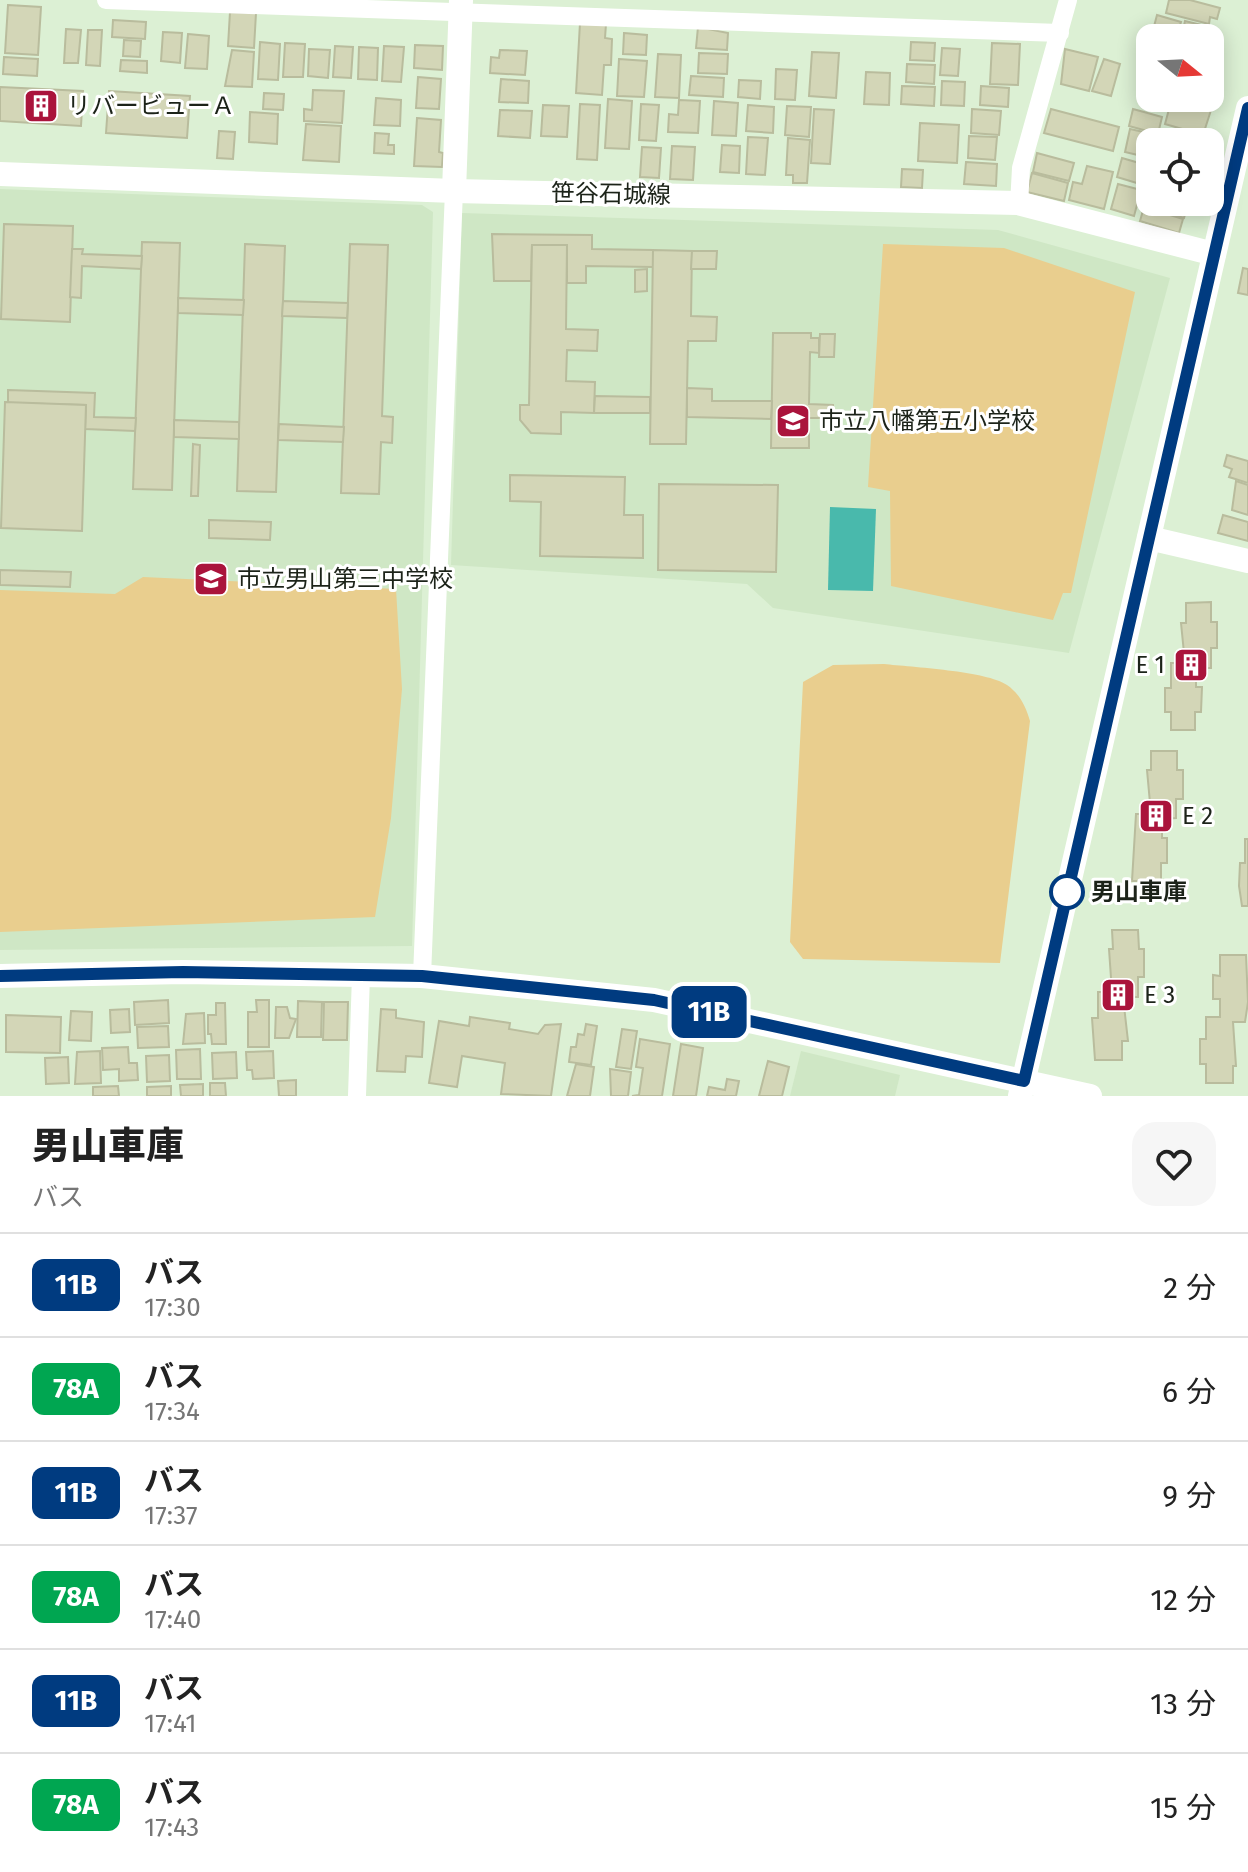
<!DOCTYPE html>
<html lang="ja">
<meta charset="utf-8">
<style>
:root{--surface:#fff;--page:#f6f6f6;--text:#222;--muted:#767676;--line:#e0e0e0}
body{margin:0;font-family:"Fira Sans","Noto Sans JP",sans-serif;background:var(--page);color:var(--text);height:100vh;display:flex;flex-direction:column;font-size:30px;white-space:nowrap}
*{box-sizing:border-box;margin:0}
p{font-size:26px;color:var(--muted)}
.icon{flex:none;width:44px;height:44px;fill:none;stroke:currentColor;stroke-width:2;stroke-linecap:round;stroke-linejoin:round}
.map{position:relative;height:1096px;overflow:hidden}
.details{display:flex;flex-direction:column;background:var(--surface);flex:1}
.details>*{flex:none}
.badge{padding:0 16px;border-radius:12px;font-size:28px;line-height:52px}
.needle{width:52px;rotate:108deg}
.fabs{position:absolute;left:1136px;top:24px;display:grid;gap:16px}
.fabs a{display:grid;place-items:center;width:88px;height:88px;border-radius:16px;background:var(--surface);box-shadow:0 4px 20px #0003;font-size:40px}
.map>.badge{position:absolute;translate:-50% -50%;box-shadow:0 0 0 4px #fff}
.round{display:grid;place-items:center;flex:none;width:84px;height:84px;border-radius:24px;background:var(--page)}
.head{display:flex;align-items:center;justify-content:space-between;height:136px;padding:0 32px}
h1{font-size:38px;font-weight:800;line-height:60px}
ul{padding:0;list-style:none}
li{display:flex;align-items:center;gap:24px;height:104px;padding:0 32px;border-top:2px solid var(--line)}
li div{flex:1}
li b{display:block;font-size:30px}
li em{font-style:normal}
li .badge{min-width:88px;font-weight:700;text-align:center}
.map>svg:first-child{display:block}
</style>
<div class="map">
<svg width="1248" height="1096" viewBox="0 0 1248 1096">
<rect width="100%" height="100%" fill="#dcf0d4"/>
<!-- built -->
<g fill="#cfe7c5">
<path d="M0 189 422 205 433 212 412 946 0 950Z"/>
<path d="M462 213 998 230 1170 278 1069 653 773 608 747 584 451 565Z"/>
<path d="M801 1051 900 1075 895 1096H790Z"/>
</g>
<!-- green -->
<g fill="#e9ce8e">
<path d="M883 244 1004 248 1135 292 1071 593H1063L1053 620 891 586 890 491 868 487Z"/>
<path d="M143 577 396 589 402 689 391 818 375 917 0 932V590L115 594Z"/>
<path d="M884 664C911 667 987 671 1007 685 1020 694 1026 707 1030 721L1000 963 803 959 790 942 803 682 833 665Z"/>
</g>
<!-- water -->
<path fill="#49b9ac" d="M830 507 876 509 873 591 828 590Z"/>
<!-- building -->
<g fill="#d3d6b7" stroke="#b9bc9d" stroke-width="2">
<path d="M1169 0H1190L1220 8 1217 19 1210 17 1209 24 1166 13Z"/>
<path d="M8 5 41 7 38 55 5 53Z"/>
<path d="M230 12 256 13 254 48 228 46Z"/>
<path d="M1157 15 1181 22 1176 38H1155L1152 34Z"/>
<path d="M113 20 146 22 145 39 112 37Z"/>
<path d="M1185 21 1214 28 1210 44V38L1182 35Z"/>
<path d="M580 23 606 24 605 38 612 39 611 65H604L602 95 576 93Z"/>
<path d="M698 27 728 33 727 50 696 48Z"/>
<path d="M66 29 81 30 78 63H64Z"/>
<path d="M88 30H102L100 66 86 65Z"/>
<path d="M163 32 182 33 180 63 161 61Z"/>
<path d="M624 33 647 35 646 55 623 54Z"/>
<path d="M188 34 209 36 207 69 185 68Z"/>
<path d="M124 40 141 41 140 57 123 56Z"/>
<path d="M260 42 280 44 278 80 258 79Z"/>
<path d="M911 42 935 43 934 61 910 60Z"/>
<path d="M285 43 305 44 303 77H283Z"/>
<path d="M992 43 1020 44 1018 85 990 84Z"/>
<path d="M415 45 443 46 442 70 414 68Z"/>
<path d="M335 46 353 47 351 78 333 77Z"/>
<path d="M384 46 404 47 401 82 382 81Z"/>
<path d="M359 47 378 48 377 80 358 79Z"/>
<path d="M942 48 960 49 958 76 940 75Z"/>
<path d="M309 49 330 50 328 78 308 76Z"/>
<path d="M1065 49 1098 57 1089 91 1061 84Z"/>
<path d="M232 50 254 52 252 87 225 86Z"/>
<path d="M500 50 527 51 525 75 490 73 491 57 499 58Z"/>
<path d="M812 52 839 53 836 98 809 96Z"/>
<path d="M699 53 728 54 727 74 698 73Z"/>
<path d="M658 54 681 55 679 98 655 97Z"/>
<path d="M4 57 38 59 37 76 3 74Z"/>
<path d="M619 59 647 61 644 97 617 96Z"/>
<path d="M1104 59 1120 64 1111 96 1092 91Z"/>
<path d="M121 60 147 61V73L120 71Z"/>
<path d="M907 64 935 65 934 84 906 82Z"/>
<path d="M776 69 797 70 795 100 775 99Z"/>
<path d="M866 72 890 73 889 105 864 104Z"/>
<path d="M691 76 724 78 723 97 689 95Z"/>
<path d="M418 77 441 79 439 109 416 108Z"/>
<path d="M501 79 529 81 528 103 499 102Z"/>
<path d="M739 80 761 81 760 99 738 97Z"/>
<path d="M942 81 965 82 964 106 941 105Z"/>
<path d="M902 86 935 87 934 106 901 104Z"/>
<path d="M981 86 1009 88 1008 107 980 105Z"/>
<path d="M0 87 83 91 81 126 0 121Z"/>
<path d="M313 90 344 91 342 123 304 121V109L312 110Z"/>
<path d="M109 91 190 96 187 138 106 133Z"/>
<path d="M264 93 284 94 283 110 263 109Z"/>
<path d="M376 98 401 100 400 126 374 125Z"/>
<path d="M1172 98 1212 107 1203 135 1165 124Z"/>
<path d="M608 99 632 101 629 149 605 148Z"/>
<path d="M679 100 700 101 698 133 668 132 669 114 678 115Z"/>
<path d="M714 101 738 103 736 136 712 135Z"/>
<path d="M580 104 600 105 597 160 577 159Z"/>
<path d="M641 104 659 105 656 141 639 140Z"/>
<path d="M543 105 569 106 567 137 541 136Z"/>
<path d="M748 105 774 107 773 133 746 131Z"/>
<path d="M787 106 811 107 809 137 785 135Z"/>
<path d="M814 109 834 110 830 164 811 163Z"/>
<path d="M972 109 1001 111 999 135 971 133Z"/>
<path d="M1051 109 1119 127 1113 151 1044 133Z"/>
<path d="M1133 109 1162 117 1158 134 1129 126Z"/>
<path d="M500 110 532 111 530 138 498 136Z"/>
<path d="M250 112 278 114 277 144 249 142Z"/>
<path d="M417 118 441 120 439 152 443 153 442 167 414 166Z"/>
<path d="M920 123 959 125 957 163 918 161Z"/>
<path d="M306 124 341 126 339 162 303 160Z"/>
<path d="M1130 129 1148 133 1142 156 1125 152Z"/>
<path d="M219 131 235 132 233 159 217 158Z"/>
<path d="M1166 131 1203 142H1163Z"/>
<path d="M375 133 389 134 388 145H394V154L374 153Z"/>
<path d="M969 136 997 137 995 160 968 158Z"/>
<path d="M748 137 768 138 765 175 746 174Z"/>
<path d="M788 138 810 140 807 183H793V175H786Z"/>
<path d="M722 145 740 146 739 173 720 172Z"/>
<path d="M672 146 695 147 693 180 670 179Z"/>
<path d="M642 147 661 148 659 178 640 177Z"/>
<path d="M1037 153 1074 163 1069 181 1033 172Z"/>
<path d="M1122 158 1146 165 1140 184 1117 177Z"/>
<path d="M966 162 997 164 996 186 964 184Z"/>
<path d="M1087 166 1113 172 1104 209 1069 200 1073 182 1082 184Z"/>
<path d="M902 169 923 170 922 188 901 187Z"/>
<path d="M1032 173 1068 183 1064 201 1027 192Z"/>
<path d="M1118 184 1141 190 1134 216 1111 209Z"/>
<path d="M1149 192 1150 202 1188 204 1184 218 1145 206Z"/>
<path d="M1144 207 1183 219 1179 233 1140 221Z"/>
<path d="M4 224 73 226 70 322 1 319Z"/>
<path d="M492 234 592 235V249L653 250V267L586 266V283H567V245H532L531 281H494Z"/>
<path d="M142 242 180 243 172 490 133 489Z"/>
<path d="M245 244 285 246 276 492 237 491Z"/>
<path d="M350 244 388 245 382 416 393 417 392 443 381 442 379 494 341 493Z"/>
<path d="M532 245H567L566 329 598 330 597 351 567 350 566 381 595 382 594 413 561 412V434L531 433 520 420V405H529Z"/>
<path d="M72 249H83L82 254 142 256 141 269 82 266 81 298 70 297Z"/>
<path d="M653 250 692 251 691 316 717 317 716 341H688L686 444H650Z"/>
<path d="M692 251H717L716 269H691Z"/>
<path d="M1243 268 1248 269V295L1238 293Z"/>
<path d="M647 269V291L635 292V270Z"/>
<path d="M178 298 244 300 243 315 178 313Z"/>
<path d="M283 301 348 303 347 318 282 316Z"/>
<path d="M773 333H811V338H819V353L810 352 809 404 833 405V418H809V448H771Z"/>
<path d="M820 334H835L834 357H819Z"/>
<path d="M687 388 712 389V401H772L771 419 687 417Z"/>
<path d="M8 390 95 393 94 417 136 418 135 431 85 429 86 405 8 403Z"/>
<path d="M595 396 650 397V413H594Z"/>
<path d="M5 402 86 405 82 531 1 528Z"/>
<path d="M174 420 239 422V439L174 437Z"/>
<path d="M279 424 344 427 343 442 278 440Z"/>
<path d="M193 444 200 445 198 496H191Z"/>
<path d="M1227 455 1248 461V483L1229 477 1232 469 1224 466Z"/>
<path d="M510 475 625 477 624 515H643V558L540 556 541 502 510 501Z"/>
<path d="M1236 481 1248 485V515L1232 510Z"/>
<path d="M659 484 778 485 776 572 658 570Z"/>
<path d="M1223 515 1248 522V541L1218 533Z"/>
<path d="M209 520 271 522 270 540 209 538Z"/>
<path d="M0 570 71 572 70 587 0 585Z"/>
<path d="M1211 602V622H1217V648H1211V668H1196V687H1202L1201 712H1195V730H1171V712H1165V688H1171V663H1185L1181 623H1186V603Z"/>
<path d="M1151 751H1177V770H1183V799H1176V818L1162 819V838H1167V863H1161V881H1132L1136 814H1151L1147 770H1151Z"/>
<path d="M1245 839H1248V906H1242L1239 886 1240 863H1245Z"/>
<path d="M1112 930H1138L1139 949H1144V977H1138V997H1123L1128 1041H1122V1060H1095L1092 1018H1098V992H1112L1109 949H1113Z"/>
<path d="M1220 955H1246L1248 1002 1245 1022H1233L1236 1066H1233V1083H1206V1064H1200V1039H1206V1017H1220V999H1213V975L1220 976Z"/>
<path d="M168 1000 169 1023 135 1025 134 1002Z"/>
<path d="M256 1000H269V1047H248V1012H257Z"/>
<path d="M298 1001 322 1002 321 1037H297Z"/>
<path d="M324 1002H348L347 1040H323Z"/>
<path d="M216 1003H225L226 1044H212L211 1034H208V1015H216Z"/>
<path d="M276 1007H287L290 1018 296 1019 289 1038H275Z"/>
<path d="M129 1009 130 1032 111 1033 110 1010Z"/>
<path d="M381 1009 396 1010V1018L424 1022 422 1057 406 1056 405 1072 377 1071Z"/>
<path d="M71 1011 92 1012 91 1041 69 1040Z"/>
<path d="M204 1013 205 1043 183 1044 186 1014Z"/>
<path d="M6 1015 61 1017 60 1053 6 1052Z"/>
<path d="M470 1017 510 1023 509 1029 538 1034 545 1025 561 1024 551 1096 501 1094 505 1063 462 1056 457 1087 429 1083 439 1021 469 1026Z"/>
<path d="M586 1024 597 1026 591 1065 569 1062 571 1047H576L578 1034 584 1035Z"/>
<path d="M168 1026 169 1047 138 1048 137 1027Z"/>
<path d="M622 1029 637 1031 631 1069 616 1067Z"/>
<path d="M640 1039 670 1044 662 1096H632L639 1095 643 1068 636 1067Z"/>
<path d="M681 1044 703 1048 696 1096H673Z"/>
<path d="M128 1047 129 1063H137L138 1080 119 1081V1069L103 1070 102 1048Z"/>
<path d="M200 1049 201 1079H177L176 1050Z"/>
<path d="M100 1051 101 1083 75 1084 77 1052Z"/>
<path d="M273 1051 274 1078 253 1079 252 1070H247L246 1052Z"/>
<path d="M236 1052 237 1078 213 1079 212 1053Z"/>
<path d="M169 1055 170 1081 147 1082 146 1056Z"/>
<path d="M68 1057 69 1083 46 1084 45 1058Z"/>
<path d="M768 1061 789 1067 782 1096H759Z"/>
<path d="M576 1064 594 1067 590 1096H567Z"/>
<path d="M610 1069 631 1072 628 1096H611Z"/>
<path d="M727 1079 739 1081 736 1096H707L709 1087 725 1090Z"/>
<path d="M296 1080V1096H279L278 1081Z"/>
<path d="M210 1083H225L226 1096H210Z"/>
<path d="M203 1084V1096H181L180 1085Z"/>
<path d="M118 1086 119 1096H93V1087Z"/>
<path d="M171 1086V1096H147V1087Z"/>
</g>
<g fill="none" stroke-linecap="round" stroke-linejoin="round">
<!-- minor -->
<g stroke="#fff" stroke-width="18">
<path d="M106 0 1060 33"/>
<path d="M1019 205 1021 168 1068 0"/>
<path d="M422 976 454 191"/>
<path d="M357 1096 361 975"/>
</g>
<!-- tertiary -->
<g stroke="#fff" stroke-width="24">
<path d="M0 174 454 191 1018 203 1214 254"/>
<path d="M454 191 461 0"/>
<path d="M1149 538 1248 561"/>
<path d="M0 976 183 972 422 976 654 1000 1090 1096"/>
<path d="M1020 1096 1248 108"/>
</g>
</g>
<g fill="none" stroke-linecap="round" stroke-linejoin="round">
<!-- line casing -->
<g stroke="#fff" stroke-width="18">
<path id="line" d="M0 976 183 972 422 976 654 1000 1024 1081 1248 108"/>
</g>
<!-- line -->
<use href="#line" stroke="#003b80" stroke-width="12"/>
</g>
<!-- icons -->
<defs>
<g id="building-square" transform="scale(1.8)"><rect x="-9" y="-9" width="18" height="18" rx="4" fill="#aa143c" stroke="#fff"/><path d="M-4-6H4V6H1V3H-1V6H-4ZM-2.5-4.3h1.7v1.8h-1.7ZM.8-4.3h1.7v1.8H.8ZM-2.5-1h1.7V.8h-1.7ZM.8-1h1.7V.8H.8Z" fill="#fff"/></g>
<g id="school-square" transform="scale(1.8)"><rect x="-9" y="-9" width="18" height="18" rx="4" fill="#aa143c" stroke="#fff"/><path d="M0-5L7-2L0 1L-7-2ZM-4 1L0 2.5L4 1V4Q0 6-4 4Z" fill="#fff"/></g>
</defs>
<g fill-rule="evenodd">
<use href="#building-square" x="41" y="106"/>
<use href="#school-square" x="793" y="421"/>
<use href="#school-square" x="211" y="579"/>
<use href="#building-square" x="1191" y="665"/>
<use href="#building-square" x="1156" y="816"/>
<use href="#building-square" x="1118" y="995"/>
</g>
<!-- markers -->
<circle fill="#fff" stroke="#003b80" stroke-width="4" cx="1067" cy="892" r="16"/>
<g text-anchor="middle" stroke-width="6" stroke-linejoin="round" paint-order="stroke">
<!-- poi labels -->
<g font-size="24" fill="#1c2319" stroke="#fff" text-anchor="start">
<text x="67" y="114">リバービューＡ</text>
<text x="819" y="429">市立八幡第五小学校</text>
<text x="237" y="587">市立男山第三中学校</text>
<text x="1165" y="673" text-anchor="end">E 1</text>
<text x="1182" y="824">E 2</text>
<text x="1144" y="1003">E 3</text>
</g>
<!-- street labels -->
<g font-size="24" fill="#1c2319" stroke="#fff">
<text transform="translate(611 194) rotate(1)" y="8">笹谷石城線</text>
</g>
<!-- stop labels -->
<g font-size="24" font-weight="bold" fill="#1c2319" stroke="#fff" text-anchor="start">
<text x="1091" y="900">男山車庫</text>
</g>
</g>
</svg>
<div class="fabs">
<a><svg class="needle" viewBox="-14 -14 28 28"><path d="M0-13l5 13h-10z" fill="#e53935"/><path d="M0 13l5-13h-10z" fill="#767676"/></svg></a>
<a><svg class="icon" aria-label="locate" viewBox="0 0 24 24"><circle cx="12" cy="12" r="6"/><path d="M12 2v4M12 18v4M2 12h4M18 12h4"/></svg></a>
</div>
<b class="badge" style="left:709px;top:1012px;background:#003b80;color:#fff">11B</b>
</div>
<section class="details">
<div class="head"><div><h1>男山車庫</h1><p>バス</p></div><a class="round"><svg class="icon" aria-label="heart" viewBox="0 0 24 24"><path d="M12 20l-8-8c-3-5 5-10 8-4 3-6 11-1 8 4z"/></svg></a></div>
<ul>
<li><span class="badge" style="background:#003b80;color:#fff">11B</span><div><b>バス</b><p>17:30</p></div><em>2 分</em></li>
<li><span class="badge" style="background:#00a651;color:#fff">78A</span><div><b>バス</b><p>17:34</p></div><em>6 分</em></li>
<li><span class="badge" style="background:#003b80;color:#fff">11B</span><div><b>バス</b><p>17:37</p></div><em>9 分</em></li>
<li><span class="badge" style="background:#00a651;color:#fff">78A</span><div><b>バス</b><p>17:40</p></div><em>12 分</em></li>
<li><span class="badge" style="background:#003b80;color:#fff">11B</span><div><b>バス</b><p>17:41</p></div><em>13 分</em></li>
<li><span class="badge" style="background:#00a651;color:#fff">78A</span><div><b>バス</b><p>17:43</p></div><em>15 分</em></li>
</ul>
</section>
